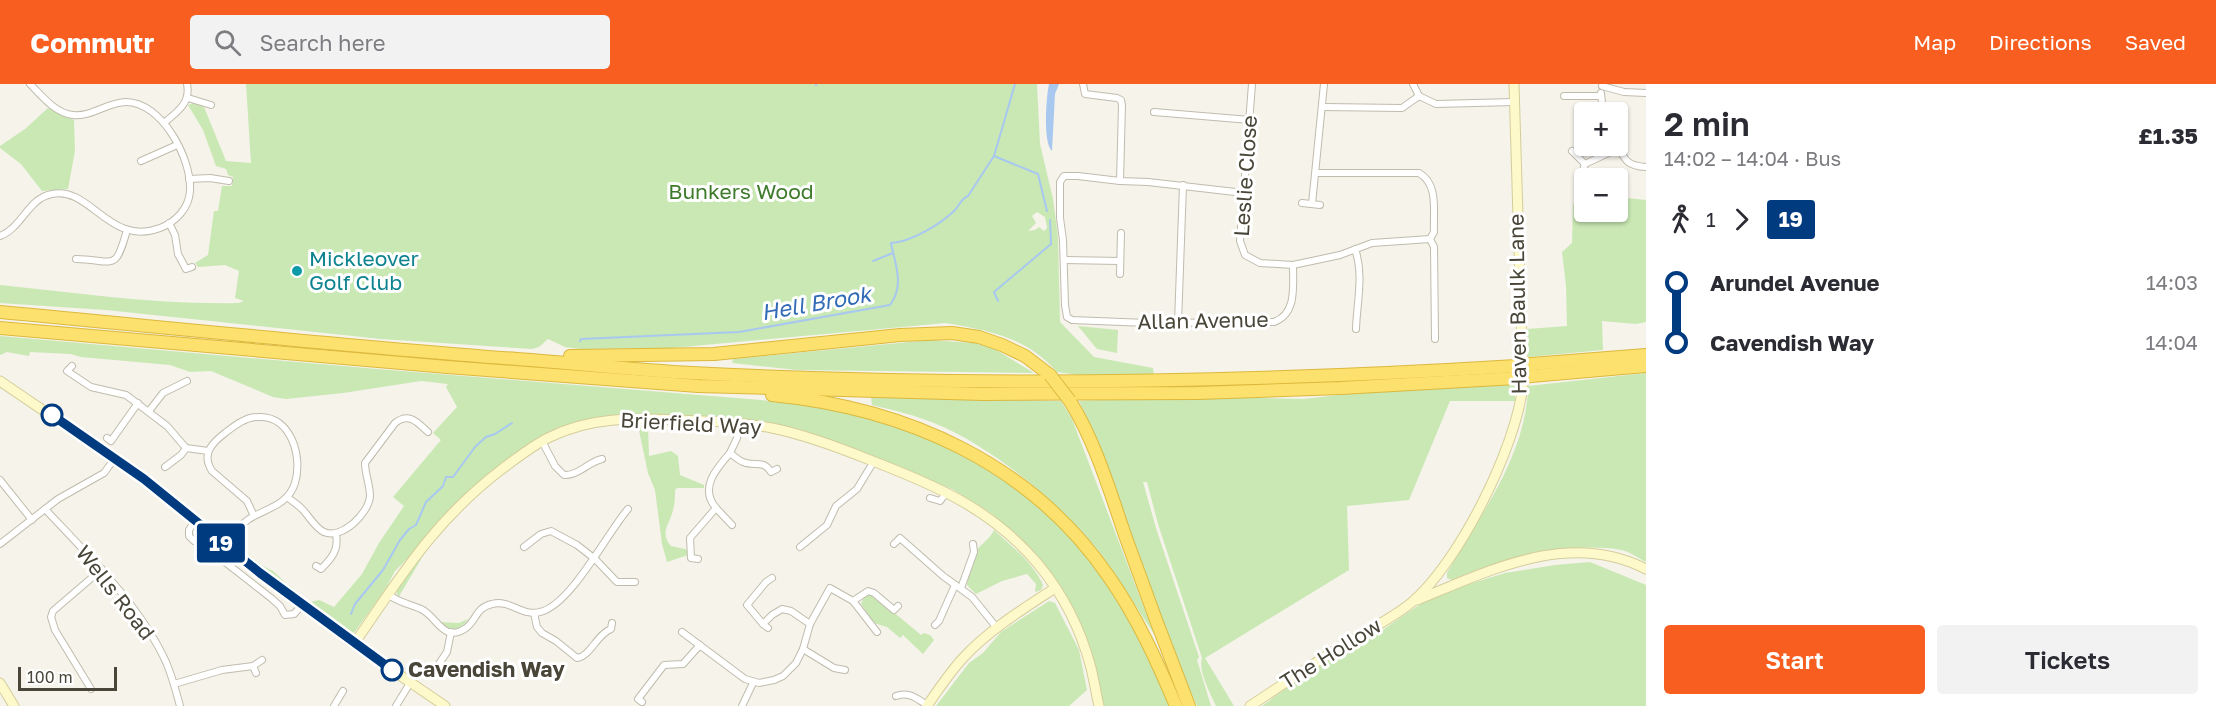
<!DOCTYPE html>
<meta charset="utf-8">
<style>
:root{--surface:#fff;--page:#f2f2f3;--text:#2b2b33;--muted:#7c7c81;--accent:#f75e1f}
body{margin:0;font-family:"Golos Text",sans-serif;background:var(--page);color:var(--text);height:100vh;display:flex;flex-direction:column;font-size:22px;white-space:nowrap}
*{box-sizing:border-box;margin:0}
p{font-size:20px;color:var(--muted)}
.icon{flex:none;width:33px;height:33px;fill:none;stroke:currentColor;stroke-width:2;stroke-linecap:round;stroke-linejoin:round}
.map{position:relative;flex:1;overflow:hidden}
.side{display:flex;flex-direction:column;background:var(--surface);width:570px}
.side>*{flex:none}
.badge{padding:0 12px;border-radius:4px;font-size:21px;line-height:39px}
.fabs{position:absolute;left:1574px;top:18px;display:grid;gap:12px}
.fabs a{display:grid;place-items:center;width:54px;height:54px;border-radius:6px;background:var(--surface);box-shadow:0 2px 4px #0004;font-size:30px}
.scale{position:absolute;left:18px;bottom:15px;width:99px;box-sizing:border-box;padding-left:6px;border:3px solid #494538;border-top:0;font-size:16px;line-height:21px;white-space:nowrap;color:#494538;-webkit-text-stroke:4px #fff;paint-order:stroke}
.map>.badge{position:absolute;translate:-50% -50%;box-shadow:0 0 0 3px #fff}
.legs{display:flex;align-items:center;gap:9px;height:66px;padding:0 18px;font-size:20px}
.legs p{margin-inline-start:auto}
.head{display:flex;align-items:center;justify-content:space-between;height:102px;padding:0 18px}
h1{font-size:33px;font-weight:600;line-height:45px}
.button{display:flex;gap:12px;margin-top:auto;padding:12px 18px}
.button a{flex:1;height:69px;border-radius:6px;background:var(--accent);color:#fff;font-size:24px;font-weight:600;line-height:69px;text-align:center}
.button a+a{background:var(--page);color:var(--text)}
ul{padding:0 18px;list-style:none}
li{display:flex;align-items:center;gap:21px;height:60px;font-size:22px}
li i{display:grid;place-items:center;width:9px;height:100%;margin:0 8px;background:currentColor}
li i::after{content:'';width:15px;height:15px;margin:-8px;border:4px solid;border-radius:50%;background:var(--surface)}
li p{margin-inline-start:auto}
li:first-child i{background:linear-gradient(#0000 50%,currentColor 0)}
li:last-child i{background:linear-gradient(currentColor 50%,#0000 0)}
header{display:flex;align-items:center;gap:36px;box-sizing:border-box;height:84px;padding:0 30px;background:var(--accent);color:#fff}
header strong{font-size:28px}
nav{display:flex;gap:33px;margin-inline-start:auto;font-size:21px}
.search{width:420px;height:54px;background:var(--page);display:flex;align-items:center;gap:15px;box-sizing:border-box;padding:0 21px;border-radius:6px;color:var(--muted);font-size:22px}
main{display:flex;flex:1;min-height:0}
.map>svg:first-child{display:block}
</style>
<header>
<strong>Commutr</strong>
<div class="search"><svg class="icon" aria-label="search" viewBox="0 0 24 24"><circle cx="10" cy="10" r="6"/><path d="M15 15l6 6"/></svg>Search here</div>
<nav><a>Map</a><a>Directions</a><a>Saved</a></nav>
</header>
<main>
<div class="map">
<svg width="1646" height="622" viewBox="0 0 1646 622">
<rect width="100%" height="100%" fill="#f5f3ea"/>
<!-- green -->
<g fill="#c9e8b4" fill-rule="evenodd">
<path d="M246 0H1037L1040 60 1053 115 1058 153 1060 238 1094 273 1153 284 1154 292 1079 291 1057 288C1026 253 990 247 946 239L672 264 580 265 565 263 548 255 539 263 532 265 381 255 106 226 0 219V201C80 209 158 221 239 219L244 217 235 214 239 187 225 181 198 183 195 179 208 171 214 127H218L222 102H232L233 93 228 91 226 85 216 82 203 46 188 21 194 19 204 23 226 77 251 79ZM1037 128 1045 133 1047 144 1044 147 1039 143 1035 146 1028 147 1036 139 1032 132Z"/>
<path d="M48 24 74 36 75 67 68 105 42 107 21 80 0 64V62L25 45Z"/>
<path d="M1584 110V128H1617V113L1646 116V238L1636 240 1602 237 1603 266 1528 273 1527 245 1567 242 1566 202 1562 168 1572 159 1573 120Z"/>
<path d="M1078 242 1118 246 1117 269 1097 265Z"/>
<path d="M0 252 377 285 797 319C906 336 1016 383 1086 471 1122 518 1148 569 1172 622H1103L1095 585 1037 473 1017 452 991 429 952 405 853 364 799 345 738 334 615 331 585 336 541 354 418 464 395 487 386 504 354 549 347 550 286 504 289 501 310 518 319 516 334 523 362 490 379 459 404 422 393 413 441 356 433 349 457 323 446 303 448 300 421 297 343 309 286 315 273 313 211 287 190 288 170 281 81 273 71 270 30 268 29 272 7 268 0 271Z"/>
<path d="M930 256 974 259 993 264 1034 289 797 286 732 279 733 275Z"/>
<path d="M1646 289V478C1638 474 1629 467 1621 466 1570 457 1498 475 1452 496L1447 494V489C1480 432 1527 370 1528 302Z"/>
<path d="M1515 299V317H1450L1409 416 1347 422 1349 486 1205 574 1234 622H1216C1210 609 1198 587 1202 574L1158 440 1147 398H1143L1156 444 1199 573 1197 576 1211 622H1197C1172 567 1152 511 1132 454 1116 408 1101 361 1079 317L1173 312 1303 315 1366 308 1421 306Z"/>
<path d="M871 312 1061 317 1072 335 1154 550C1137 525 1122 499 1104 474 1067 424 992 362 934 339 914 331 893 326 872 321Z"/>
<path d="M638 342H648L649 372 671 367 678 372 680 391 704 401V404H677L675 406C675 412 675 420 673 426 670 440 659 448 671 462L689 466 688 471 667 478 662 460 655 406 648 389Z"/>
<path d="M150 392 174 413 224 450 219 452 213 449 148 395Z"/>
<path d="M994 446C1011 462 1034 479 1043 501L1041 506 1035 508 1036 500 1027 490 1002 497 976 510 967 501C968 489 971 477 977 466 982 459 990 455 994 446Z"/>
<path d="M232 456 261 481 273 487 286 499 283 503 233 465Z"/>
<path d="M425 464 427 465 398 514 396 506Z"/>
<path d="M1590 478 1646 501V622H1262L1316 583 1384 545 1419 521 1450 506 1505 489 1555 481Z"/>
<path d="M869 510 874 512 921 551 924 549 930 551 934 556 923 570 903 551 900 554 887 543 874 539 861 520 864 513Z"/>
<path d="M1049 517 1055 519 1079 566 1087 606 1069 622H936L969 579 983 569 1001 548Z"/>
<path d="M468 535C460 548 449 547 438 538L459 539Z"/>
</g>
<!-- water -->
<path fill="#a8c8f0" d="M1049 0H1059L1055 10 1052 67C1043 59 1046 14 1049 0Z"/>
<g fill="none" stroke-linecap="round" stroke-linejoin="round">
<!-- stream -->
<g stroke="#a8c8f0" stroke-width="2">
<path d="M816 0V1"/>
<path d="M994 72 1015 0"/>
<path d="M873 177 893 169"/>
<path d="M998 217 994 208 1051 160 1050 136"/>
<path d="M580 257 581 255 739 248 890 221C905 201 895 180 891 159 911 158 941 140 955 126 960 120 961 115 968 112L994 72 1038 90 1047 127"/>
<path d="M351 530 355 520 383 486 400 456 409 445 416 441 426 418 443 402 446 393H453L475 363 486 353 495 350 512 339"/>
</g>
<!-- street casing -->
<g stroke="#c0bcad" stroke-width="8">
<g id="street">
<path d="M1083 0 1085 10 1117 14 1121 16 1122 21 1120 97"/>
<path d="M1252 0 1240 157 1245 171 1260 179 1293 181 1340 171 1372 159 1430 155"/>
<path d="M1413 0 1419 12 1436 20 1514 18"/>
<path d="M1602 2 1624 8 1646 9"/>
<path d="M1601 9 1603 28"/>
<path d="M1564 12H1601"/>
<path d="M188 14 211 21"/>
<path d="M1323 23 1402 24 1419 12"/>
<path d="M1154 28 1250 36"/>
<path d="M164 39C177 28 191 19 187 0"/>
<path d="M1617 61C1625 77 1628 82 1646 83"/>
<path d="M1572 67 1585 80"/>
<path d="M141 77 177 61"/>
<path d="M1316 89H1419C1439 100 1433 128 1434 148L1430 155 1434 163 1435 255"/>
<path d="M189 95 210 94 229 97"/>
<path d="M1582 102 1581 93 1585 80 1619 64"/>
<path d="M1244 109 1148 98 1120 97 1078 92H1064L1060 98V134L1063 156 1065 221 1067 233 1072 236 1147 239 1274 238C1297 230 1293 202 1293 181"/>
<path d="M1302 119 1320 121"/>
<path d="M1312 120 1324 0"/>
<path d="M169 139 175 151 178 170 186 185 192 183"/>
<path d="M0 152C22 144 28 114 52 110 91 102 109 163 160 144 176 138 189 124 190 107 192 75 162 18 126 18 108 18 92 33 73 31 55 29 42 12 30 0"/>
<path d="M1355 165C1364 191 1357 217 1356 245"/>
<path d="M76 175C115 176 115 189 127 146"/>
<path d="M1064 176 1120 177"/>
<path d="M1120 190 1121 149"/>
<path d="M1178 239 1183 101"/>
<path d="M72 282 67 287 91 303 126 311 167 342 186 364 208 367"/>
<path d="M149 327 163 309 187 297"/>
<path d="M740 339 737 354 730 369C734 372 738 376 743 378 755 383 763 375 771 388L777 385"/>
<path d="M107 354 111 357 138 319"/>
<path d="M542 357 555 382 564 391C578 392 588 378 602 375"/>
<path d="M165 383 181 371 186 364"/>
<path d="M0 396 32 436"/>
<path d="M287 413C292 417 297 420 302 425 309 432 315 444 324 448 342 456 369 429 370 412 370 401 365 390 365 379L395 339C409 328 417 338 428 348"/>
<path d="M930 414 940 417 947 408"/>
<path d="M716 424 732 441"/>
<path d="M45 425C87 470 140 521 166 578 172 592 176 607 180 622"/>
<path d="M195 437 189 446V452L194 457H198L271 514 280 522 285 531 294 530 302 521"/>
<path d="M0 460 58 415 104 389 115 374"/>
<path d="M894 460 900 454 943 492 972 513 997 544"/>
<path d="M223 461C231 451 239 442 249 435 267 424 288 421 295 399 303 373 291 331 258 333 245 333 234 342 225 349 212 359 201 370 212 387L247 417 254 432"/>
<path d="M524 463 541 450 551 447 577 461 595 475 617 498H635"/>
<path d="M800 463 827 441 836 422 857 405 874 377"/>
<path d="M698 475 691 474 690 454 716 424C699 404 716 385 730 369"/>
<path d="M316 482 321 485C332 474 339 466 336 450"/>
<path d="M961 504 974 468 973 460"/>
<path d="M387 510C398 518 409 520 421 525 437 532 443 560 466 544 477 536 475 524 492 520 510 515 522 533 540 528 571 521 607 449 628 425"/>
<path d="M853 517 868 507 874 509 894 526 898 522"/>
<path d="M534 529 537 543 542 549 556 557 577 574C591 572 596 551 611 545L612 539"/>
<path d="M763 540 747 521 766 498 772 494"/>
<path d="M935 541 939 537 955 501"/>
<path d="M768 544 763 540 772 531 782 525 791 527 810 540"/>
<path d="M682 548 745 595 759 599 774 596 783 592 796 579 803 565 810 540 830 504 853 517 877 548"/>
<path d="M803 565 834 584 845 586"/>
<path d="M253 582 262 576"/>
<path d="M427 588 432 590 447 568 451 548"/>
<path d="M174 600 222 586 253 582 256 589"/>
<path d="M91 605 55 546 51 533 53 527 102 485"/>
<path d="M896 612C909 607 917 615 927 621"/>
<path d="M642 618 638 615 664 581 683 580 700 561"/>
<path d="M334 622 343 607"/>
<path d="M396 622 410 599"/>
<path d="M742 622 753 599"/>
</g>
</g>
<!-- secondary casing -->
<g stroke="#d4cd9a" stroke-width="11">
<g id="secondary">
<path d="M0 297 144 395 223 461 278 503 354 560 445 622"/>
<path d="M1417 516C1489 487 1569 445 1646 485"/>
<path d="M354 560C401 492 434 437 502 385 517 374 533 361 550 353 591 333 631 334 675 336 707 337 740 338 772 344 806 351 838 363 870 376 935 401 992 425 1038 480 1063 510 1081 546 1091 584 1094 596 1096 609 1099 622"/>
<path d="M0 599 14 622"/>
<path d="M927 622C938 606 950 588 963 574 989 546 1023 525 1055 504"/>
<path d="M1250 622C1282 601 1313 580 1345 560 1367 547 1391 535 1411 519 1459 479 1517 362 1523 300L1514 0"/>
</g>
</g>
<!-- highway casing -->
<g stroke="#dcb83d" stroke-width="14">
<g id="highway">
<path d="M0 228C172 244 344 262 517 275 575 279 634 286 692 289 967 303 1241 299 1516 282"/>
<path d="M0 244 447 283 698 302 983 310 1198 309 1341 304 1516 294"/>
<path d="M570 272 714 270 900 251 952 249 979 253 1002 261 1025 272 1050 291"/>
<path d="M1531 280 1646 271"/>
<path d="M1531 292 1646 282"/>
<path d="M772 311C906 324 1031 379 1109 493 1137 533 1157 577 1176 622"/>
<path d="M1070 317C1096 359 1110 408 1126 454 1146 510 1167 566 1189 622"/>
</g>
</g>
<!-- street -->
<use href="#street" stroke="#fff" stroke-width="6"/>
<!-- secondary -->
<use href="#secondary" stroke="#fef9cb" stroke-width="9"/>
<!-- highway -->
<use href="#highway" stroke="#fce16e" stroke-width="12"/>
<!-- highway-bridge casing -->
<g stroke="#dcb83d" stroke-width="14" stroke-linecap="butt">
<g id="highway-bridge">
<path d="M1516 282 1531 280"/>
<path d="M1050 291 1070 317"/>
<path d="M1516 294 1531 292"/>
</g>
</g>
<!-- highway-bridge -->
<use href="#highway-bridge" stroke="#fce16e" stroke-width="12"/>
</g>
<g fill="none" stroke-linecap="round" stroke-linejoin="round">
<!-- line-1 casing -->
<g stroke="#fff" stroke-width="14">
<path id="line-1" d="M52 331 144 395 260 489 392 586"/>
</g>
<!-- line-1 -->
<use href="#line-1" stroke="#003b80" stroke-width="9"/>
</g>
<!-- markers -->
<circle fill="#0f9aa8" stroke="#fff" stroke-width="2" cx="297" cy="187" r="6"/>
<g fill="#fff" stroke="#003b80" stroke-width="3">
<circle cx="52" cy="331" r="10"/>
<circle cx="392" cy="586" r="10"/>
</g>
<g text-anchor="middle" stroke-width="6" stroke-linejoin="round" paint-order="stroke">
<!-- street labels -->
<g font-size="21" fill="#494538" stroke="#fff">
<text transform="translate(1246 92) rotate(-86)" y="7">Leslie Close</text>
<text transform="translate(1518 220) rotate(-91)" y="7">Haven Baulk Lane</text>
<text transform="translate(1203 237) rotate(-1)" y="7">Allan Avenue</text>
<text transform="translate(691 340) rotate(3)" y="7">Brierfield Way</text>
<text transform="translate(115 509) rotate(52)" y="7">Wells Road</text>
<text transform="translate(1331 570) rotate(-32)" y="7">The Hollow</text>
</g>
<!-- park labels -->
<g font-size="21" fill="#3e7b2b" stroke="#fff">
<text x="741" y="115">Bunkers Wood</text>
</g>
<!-- culture labels -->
<g font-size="21" fill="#0d838f" stroke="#fff" text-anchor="start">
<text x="309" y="182">Mickleover<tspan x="309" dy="24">Golf Club</tspan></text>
</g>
<!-- stop labels -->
<g font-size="21" font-weight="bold" fill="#494538" stroke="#fff" text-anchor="start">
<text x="408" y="593">Cavendish Way</text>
</g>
<!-- water labels -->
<g font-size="22" font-style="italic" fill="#316ab5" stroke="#fff">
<text transform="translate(816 219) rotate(-10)" y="8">Hell Brook</text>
</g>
</g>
</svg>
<div class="fabs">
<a>+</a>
<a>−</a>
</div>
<div class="scale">100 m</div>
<b class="badge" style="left:221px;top:459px;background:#003b80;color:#fff">19</b>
</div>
<section class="side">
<div class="head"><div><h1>2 min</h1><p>14:02 – 14:04 · Bus</p></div><b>£1.35</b></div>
<div class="legs"><svg class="icon" aria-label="walk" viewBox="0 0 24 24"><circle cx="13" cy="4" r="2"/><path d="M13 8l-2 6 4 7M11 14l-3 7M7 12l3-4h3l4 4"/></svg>1<svg class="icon" aria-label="forward" viewBox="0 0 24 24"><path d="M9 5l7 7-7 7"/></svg><b class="badge" style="background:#003b80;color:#fff">19</b></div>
<ul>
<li><i style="color:#003b80"></i><b>Arundel Avenue</b><p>14:03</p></li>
<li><i style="color:#003b80"></i><b>Cavendish Way</b><p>14:04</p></li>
</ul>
<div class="button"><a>Start</a><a>Tickets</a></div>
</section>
</main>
